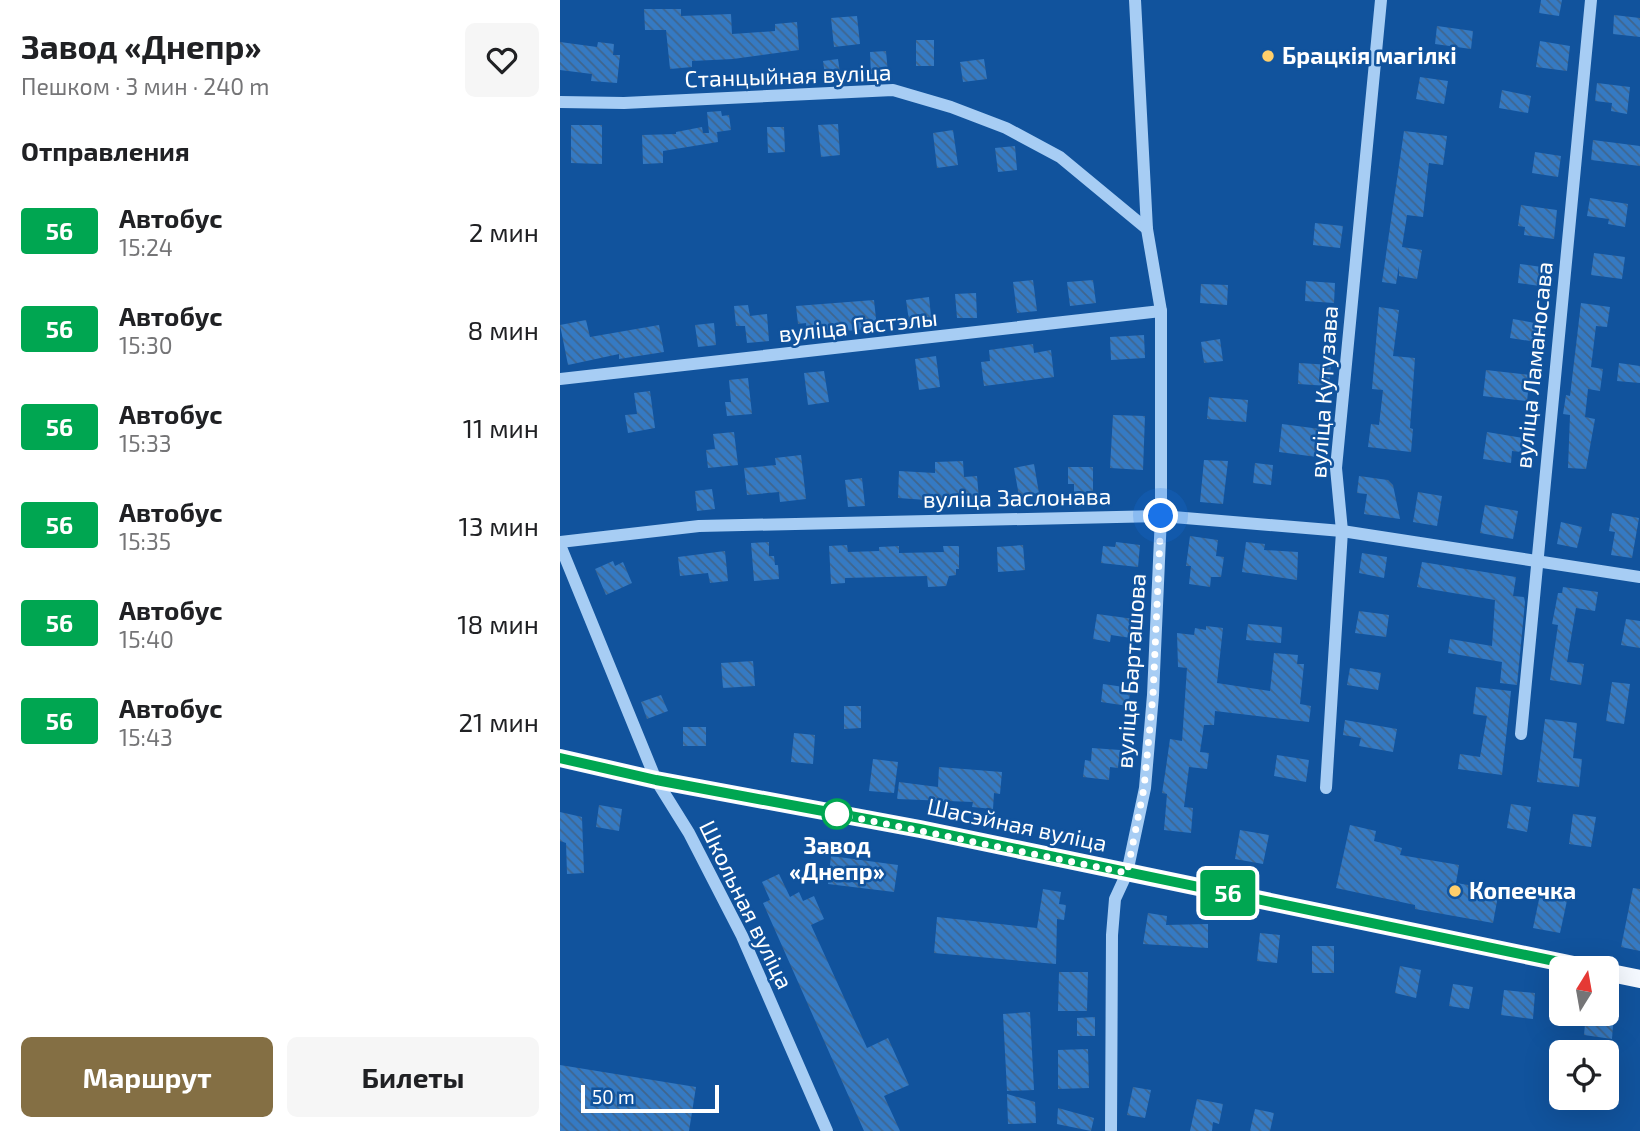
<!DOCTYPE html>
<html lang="ru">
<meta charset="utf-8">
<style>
:root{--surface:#fff;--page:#f6f6f6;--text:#202124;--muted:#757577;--accent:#846f44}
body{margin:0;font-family:"Exo 2",sans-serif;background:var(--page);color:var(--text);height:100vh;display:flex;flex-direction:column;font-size:26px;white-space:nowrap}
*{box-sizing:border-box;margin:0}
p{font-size:23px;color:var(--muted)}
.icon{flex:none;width:38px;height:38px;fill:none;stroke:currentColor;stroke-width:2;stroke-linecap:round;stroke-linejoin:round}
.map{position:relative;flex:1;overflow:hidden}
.side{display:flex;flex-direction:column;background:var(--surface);width:560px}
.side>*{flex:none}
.badge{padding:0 14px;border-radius:5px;font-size:24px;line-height:46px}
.needle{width:46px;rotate:11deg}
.controls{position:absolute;left:989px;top:956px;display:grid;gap:14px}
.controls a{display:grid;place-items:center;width:70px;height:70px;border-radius:10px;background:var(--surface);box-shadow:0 7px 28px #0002;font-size:35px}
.scale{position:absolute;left:21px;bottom:18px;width:138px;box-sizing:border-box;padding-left:7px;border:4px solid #fff;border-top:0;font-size:19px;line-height:24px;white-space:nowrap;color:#fff;-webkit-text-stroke:5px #11539d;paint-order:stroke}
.you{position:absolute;width:35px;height:35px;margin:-18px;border:5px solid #fff;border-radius:50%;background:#1a73e8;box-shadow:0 0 0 10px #1a73e833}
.map>.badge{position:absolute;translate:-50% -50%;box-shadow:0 0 0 4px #fff}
h2{padding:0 21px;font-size:26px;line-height:63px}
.round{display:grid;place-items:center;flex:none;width:74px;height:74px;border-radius:10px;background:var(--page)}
.summary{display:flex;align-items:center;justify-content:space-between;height:119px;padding:0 21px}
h1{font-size:33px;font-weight:700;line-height:52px}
.primary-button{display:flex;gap:14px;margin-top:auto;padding:14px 21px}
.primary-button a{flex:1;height:80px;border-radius:10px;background:var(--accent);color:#fff;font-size:28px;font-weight:700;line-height:80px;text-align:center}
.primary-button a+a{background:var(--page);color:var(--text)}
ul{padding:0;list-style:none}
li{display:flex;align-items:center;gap:21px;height:98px;padding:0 21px}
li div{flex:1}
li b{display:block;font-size:26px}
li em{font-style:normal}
li .badge{min-width:77px;font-weight:700;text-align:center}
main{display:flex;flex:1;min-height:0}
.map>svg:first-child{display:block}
</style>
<main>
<section class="side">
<div class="summary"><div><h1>Завод «Днепр»</h1><p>Пешком · 3 мин · 240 m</p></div><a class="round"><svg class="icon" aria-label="heart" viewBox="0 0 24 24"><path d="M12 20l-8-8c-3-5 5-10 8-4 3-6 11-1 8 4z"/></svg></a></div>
<h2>Отправления</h2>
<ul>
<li><span class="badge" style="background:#00a651;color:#fff">56</span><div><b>Автобус</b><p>15:24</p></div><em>2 мин</em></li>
<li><span class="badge" style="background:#00a651;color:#fff">56</span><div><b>Автобус</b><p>15:30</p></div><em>8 мин</em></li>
<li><span class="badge" style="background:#00a651;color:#fff">56</span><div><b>Автобус</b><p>15:33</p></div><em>11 мин</em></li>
<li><span class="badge" style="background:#00a651;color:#fff">56</span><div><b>Автобус</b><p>15:35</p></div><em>13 мин</em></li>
<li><span class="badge" style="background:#00a651;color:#fff">56</span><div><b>Автобус</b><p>15:40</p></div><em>18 мин</em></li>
<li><span class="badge" style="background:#00a651;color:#fff">56</span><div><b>Автобус</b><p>15:43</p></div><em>21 мин</em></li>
</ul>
<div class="primary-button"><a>Маршрут</a><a>Билеты</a></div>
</section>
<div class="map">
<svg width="1080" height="1131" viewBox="0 0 1080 1131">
<defs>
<pattern id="building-back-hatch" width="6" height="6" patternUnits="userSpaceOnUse" patternTransform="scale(1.75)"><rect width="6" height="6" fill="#357ac3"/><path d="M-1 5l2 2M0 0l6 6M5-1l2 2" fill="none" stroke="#3f658d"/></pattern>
</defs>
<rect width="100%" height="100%" fill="#11539d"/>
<!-- building -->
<g fill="url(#building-back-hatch)">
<path d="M981 0H1002L999 16 979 13Z"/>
<path d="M84 9H121V16L171 14 172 34 215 31V24L237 22 239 50 173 59 132 61V67L110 69 106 30H85Z"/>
<path d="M1054 15 1080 18V37L1053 34Z"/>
<path d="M297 16 300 44 274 47 271 18Z"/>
<path d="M877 26 913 31 911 49 875 44Z"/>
<rect x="356" y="40" width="18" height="26"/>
<path d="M980 41 1010 46 1007 71 976 67Z"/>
<path d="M0 42 37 47 38 42 54 44 53 55H60L57 83 31 81 32 74 0 70Z"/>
<path d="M326 51 328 73 311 74 310 52Z"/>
<path d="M278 59 281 80 266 82 263 61Z"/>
<path d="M424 59 427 79 403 82 400 62Z"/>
<path d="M860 77 888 81 884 104 856 99Z"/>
<path d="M1037 83 1070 87 1067 114 1051 111 1052 103 1035 101Z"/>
<path d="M942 90 971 96 968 113 939 108Z"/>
<path d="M161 111 162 116 169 115 171 130 150 133 157 132 158 142 103 151V163L83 164 82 135 116 134V132L142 127 143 133H149L147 112Z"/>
<path d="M278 124 280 155 261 157 258 125Z"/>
<path d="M11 125H42V164L11 163Z"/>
<path d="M207 127H224L225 152 208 153Z"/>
<path d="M393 130 398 165 377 168 373 133Z"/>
<path d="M844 131 887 136 883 165 869 163 863 217 847 215 842 247 862 250 857 279 839 276V266L836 284 822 282Z"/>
<path d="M1033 140 1080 146V166L1031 160Z"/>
<path d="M455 146 457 170 438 172 435 148Z"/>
<path d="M975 152 1001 156 998 177 972 173Z"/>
<path d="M1030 198 1068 204 1065 227 1048 224 1049 219 1027 216Z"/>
<path d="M961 205 997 210 994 239 964 235 965 227 958 226Z"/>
<path d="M755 223 783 226 780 248 753 245Z"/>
<path d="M1034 253 1065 257 1062 279 1031 275Z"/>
<path d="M960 264 989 268 987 287 958 283Z"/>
<path d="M473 280 477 311 457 313 453 282Z"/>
<path d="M533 280 536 303 510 306 507 282Z"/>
<path d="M746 281 775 283 774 303 745 301Z"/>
<path d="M641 284 668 285 667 305 640 303Z"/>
<path d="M416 293 417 318H397L395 294Z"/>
<path d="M369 297 372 325 350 328 346 300Z"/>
<path d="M314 300 317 328 247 335 246 323 238 324 236 306Z"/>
<path d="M1021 303 1050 307 1047 327 1036 326 1031 367 1043 369 1040 391 1028 389 1025 417 1035 419 1026 469 1008 468 1010 415 1003 414 1006 395 1010 396Z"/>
<path d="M188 305 190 316 207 314 209 341 187 343 185 326H176L174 306Z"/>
<path d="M819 307 839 310 833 356 855 358 850 428 853 429 851 452 808 447 811 424 819 425 823 390 812 389Z"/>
<path d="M953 319 986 325 983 343 950 338Z"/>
<path d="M26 320 30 337 99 325 104 352 59 359V354L8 365 0 325Z"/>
<path d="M154 323 156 345 138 347 135 325Z"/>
<path d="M584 335 585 358 551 360 550 337Z"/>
<path d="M660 339 663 361 644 363 641 342Z"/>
<path d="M473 344 474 353 491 350 494 377 424 386 421 362 430 361 429 350Z"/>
<path d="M376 356 380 387 359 390 355 359Z"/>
<path d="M739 363 771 365 769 386 738 384Z"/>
<path d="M1059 363 1080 366V383L1057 381Z"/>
<path d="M926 370 970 375 967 401 923 396Z"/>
<path d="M264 371 269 402 248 405 244 373Z"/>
<path d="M188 378 192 414 167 416 165 402H171L169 380Z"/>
<path d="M90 391 95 428 68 433 65 415 77 414 74 393Z"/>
<path d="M649 397 688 400 686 422 647 419Z"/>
<path d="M553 415 585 416 583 470 550 468Z"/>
<path d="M722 424 760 429 757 457 719 452Z"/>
<path d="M174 432 178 465 148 468 146 450 155 449 153 434Z"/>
<path d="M927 432 963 438 961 452 952 451 951 463 923 459Z"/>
<path d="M241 455 246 499 220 502 219 492 187 495 184 468 216 465 215 458Z"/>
<path d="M644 460 668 461 663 504 640 502Z"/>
<path d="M403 461 404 477 417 476 419 499 381 501 338 498 339 471 375 473V462Z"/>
<path d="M695 463 713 465 711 485 693 483Z"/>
<path d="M474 464 479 493 459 496 454 468Z"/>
<path d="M508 467H533V493H514V484H508Z"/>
<path d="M799 476 828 480 833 485 840 519 804 514 807 494 797 493Z"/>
<path d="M302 478 305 506 288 507 285 480Z"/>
<path d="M152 489 155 509 137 511 135 491Z"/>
<path d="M858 492 882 496 877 526 853 522Z"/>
<path d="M925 505 958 511 953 539 920 533Z"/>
<path d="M1052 513 1079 518 1072 558 1051 555 1055 532 1049 531Z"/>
<path d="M1001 522 1022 527 1017 548 997 544Z"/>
<path d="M630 536 658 540 656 556 664 557 661 577H651L650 587 629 584 631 566H626Z"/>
<path d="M209 542V556H214L215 565H218L219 579 194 581 191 543Z"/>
<path d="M556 542 580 545 578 567 541 563 543 546 555 547Z"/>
<path d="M686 542 705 544 704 550 738 552 737 580 682 572Z"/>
<path d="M287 545 288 552 319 551V547L339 546V553L384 552 383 546H399V569H396V575L389 576 386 586 368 587 367 576 285 578V583L271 584 269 546Z"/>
<path d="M463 545 465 570 438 572 437 547Z"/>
<path d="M165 551 168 581 150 583 148 573 120 576 118 557Z"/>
<path d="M802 553 827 557 824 578 799 573Z"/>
<path d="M53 561 55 566 63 562 72 583 46 595 35 569Z"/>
<path d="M862 562 956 577 953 596 964 597 965 602 957 685 940 683 942 662 888 653 890 639 932 646 935 600 857 587Z"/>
<path d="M1003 587 1038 592 1035 611 1016 608 1007 662 1024 664 1021 685 990 680 998 625 992 624 998 593H1002Z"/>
<path d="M799 611 829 615 826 637 795 633Z"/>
<path d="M537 614 574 619 571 638 551 635 550 642 533 639Z"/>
<path d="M1066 619 1080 621V648L1061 645Z"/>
<path d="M688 624 722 627 721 643 686 640Z"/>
<path d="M646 626 663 628 657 683 710 691 714 653 738 655 737 664H744L740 704 751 706 749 722 655 711 654 725H644L640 752 649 753 647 769 629 767 624 807 633 808 631 833 604 830 607 794 602 793 605 774 610 739 622 741 627 668 618 667 617 633 634 635 635 628 646 630Z"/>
<path d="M193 661 195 686 163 688 161 663Z"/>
<path d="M790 668 821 673 818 690 787 685Z"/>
<path d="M1052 682 1070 684 1064 724 1046 721Z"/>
<path d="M543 684 571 688 568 706 541 702Z"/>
<path d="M916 687 951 691 942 775 898 769 900 754 920 757 927 716 913 714Z"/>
<path d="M101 695 108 711 87 719 81 702Z"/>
<path d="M284 706H301V728L284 729Z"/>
<path d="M985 719 1017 723 1013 758 1022 759 1019 787 977 782Z"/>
<path d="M785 720 837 729 833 752 799 746 801 738 783 735Z"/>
<rect x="123" y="727" width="23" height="19"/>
<path d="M234 733 255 735 253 764 231 762Z"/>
<path d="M532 748 560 750 558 768 550 767 549 780 523 777 525 760 531 761Z"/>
<path d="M717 755 749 760 746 782 714 776Z"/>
<path d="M313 759 338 762 334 793 309 791Z"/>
<path d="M379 767 442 772 440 794 434 793 433 809 412 807 413 802 337 799 339 782 378 787Z"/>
<path d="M951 804 971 807 967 832 947 828Z"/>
<path d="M39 805 62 809 59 831 36 827Z"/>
<path d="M0 812 22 817 24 873 7 874 6 843 0 841Z"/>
<path d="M1013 814 1036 817 1031 847 1009 844Z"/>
<path d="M790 825 816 831 814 841 842 848 840 855 899 865 896 883 933 889 932 895 938 896 933 923 855 909V905L776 888Z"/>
<path d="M680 830 709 835 703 864 675 859Z"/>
<path d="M271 856 338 865 334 892 268 884Z"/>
<path d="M219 874 230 897 239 892 243 901 254 896 264 919 251 925 307 1048 328 1038 349 1085 324 1096 340 1131H304L203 903 210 900 202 882Z"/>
<path d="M1073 888 1080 889V951L1061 947Z"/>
<path d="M483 889 501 892 499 904 506 905 504 920 497 919 496 964 374 953 377 917 477 928Z"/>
<path d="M981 890 1008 896 1000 933 973 928Z"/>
<path d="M588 913 607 916 606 925 648 924V948L583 944Z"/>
<path d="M700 933 720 935 717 963 697 961Z"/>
<rect x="752" y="946" width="22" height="27"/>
<path d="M840 966 861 970 856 998 835 993Z"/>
<path d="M499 972H528L527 1011H498Z"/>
<path d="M893 984 913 987 909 1009 889 1006Z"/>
<path d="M944 990 975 993 973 1019 941 1015Z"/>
<path d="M470 1012 474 1090 447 1091 443 1014Z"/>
<path d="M1026 1013H1054L1052 1039 1024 1035Z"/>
<path d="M535 1017V1036H517V1018Z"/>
<path d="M528 1049 529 1088 498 1089V1050Z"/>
<path d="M0 1065 136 1087 129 1131H0Z"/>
<path d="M573 1087 591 1090 585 1118 567 1115Z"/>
<path d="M447 1094 475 1102 476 1123 448 1124Z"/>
<path d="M637 1099 663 1104 659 1124 653 1122 652 1131H630Z"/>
<path d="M498 1108 534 1118 531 1131 497 1124Z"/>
<path d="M695 1109 714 1113 710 1131H690Z"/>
</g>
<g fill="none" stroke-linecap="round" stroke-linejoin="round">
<!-- minor -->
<g stroke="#a7cdf4" stroke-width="12">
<path d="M0 102 64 103 333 90 391 107 446 128 500 157 587 229"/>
<path d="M0 379 601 311"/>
<path d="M0 542 139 526 601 516 782 531 1080 577"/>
<path d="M0 545 96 780 129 833 182 936 267 1131"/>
<path d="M961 734 1031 0"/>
<path d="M766 788 782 531 776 468 821 0"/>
<path d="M551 1131 552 935 555 899 567 873 585 788 593 695 601 516V311L587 229 575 0"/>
</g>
<!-- major -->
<g stroke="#f5f9ff" stroke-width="18">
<path d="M0 758 96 780 360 829 1028 968"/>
<path d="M1046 972 1080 979"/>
</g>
</g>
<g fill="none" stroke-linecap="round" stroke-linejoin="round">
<!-- line casing -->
<g stroke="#fff" stroke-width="16">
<path id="line" d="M0 758 96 780 360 829 1028 968"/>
</g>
<!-- line -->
<use href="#line" stroke="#00a651" stroke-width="10"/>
<!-- walk -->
<path stroke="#fff" stroke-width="7" stroke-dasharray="0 12.6" d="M277 814 567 873 584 788 593 695 601 516"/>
</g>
<!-- markers -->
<g fill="#ffcf6b" stroke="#11539d" stroke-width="2.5">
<circle cx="708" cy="56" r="7"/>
<circle cx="895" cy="891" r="7"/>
</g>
<circle fill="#fff" stroke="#00a651" stroke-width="3.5" cx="277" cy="814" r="14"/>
<g text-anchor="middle" stroke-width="5" stroke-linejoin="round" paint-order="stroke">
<!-- poi labels -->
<g font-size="23" font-weight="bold" fill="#fff" stroke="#11539d" text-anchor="start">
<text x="722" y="64">Брацкія магілкі</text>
<text x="909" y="899">Копеечка</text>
</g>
<!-- street labels -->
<g font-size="23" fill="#fff" stroke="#11539d">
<text transform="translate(228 76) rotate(-2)" y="8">Станцыйная вуліца</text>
<text transform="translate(298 326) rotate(-6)" y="8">вуліца Гастэлы</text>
<text transform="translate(974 365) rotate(-84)" y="8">вуліца Ламаносава</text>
<text transform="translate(764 392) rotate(-86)" y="8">вуліца Кутузава</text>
<text transform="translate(457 498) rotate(-1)" y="8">вуліца Заслонава</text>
<text transform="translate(571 671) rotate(-86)" y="8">вуліца Барташова</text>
<text transform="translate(457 825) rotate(12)" y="8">Шасэйная вуліца</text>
<text transform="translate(186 905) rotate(64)" y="8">Школьная вуліца</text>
</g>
<!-- stop labels -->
<g font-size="23" font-weight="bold" fill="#fff" stroke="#11539d">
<text x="277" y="854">Завод<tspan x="277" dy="26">«Днепр»</tspan></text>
</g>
</g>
</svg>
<div class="controls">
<a><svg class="needle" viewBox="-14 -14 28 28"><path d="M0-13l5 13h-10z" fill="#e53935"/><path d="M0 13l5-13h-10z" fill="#757577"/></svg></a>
<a><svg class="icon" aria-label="locate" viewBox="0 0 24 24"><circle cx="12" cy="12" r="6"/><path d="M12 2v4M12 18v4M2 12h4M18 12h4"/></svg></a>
</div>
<div class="scale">50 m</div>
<div class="you" style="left:601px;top:516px"></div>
<b class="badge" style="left:668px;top:893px;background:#00a651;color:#fff">56</b>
</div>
</main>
